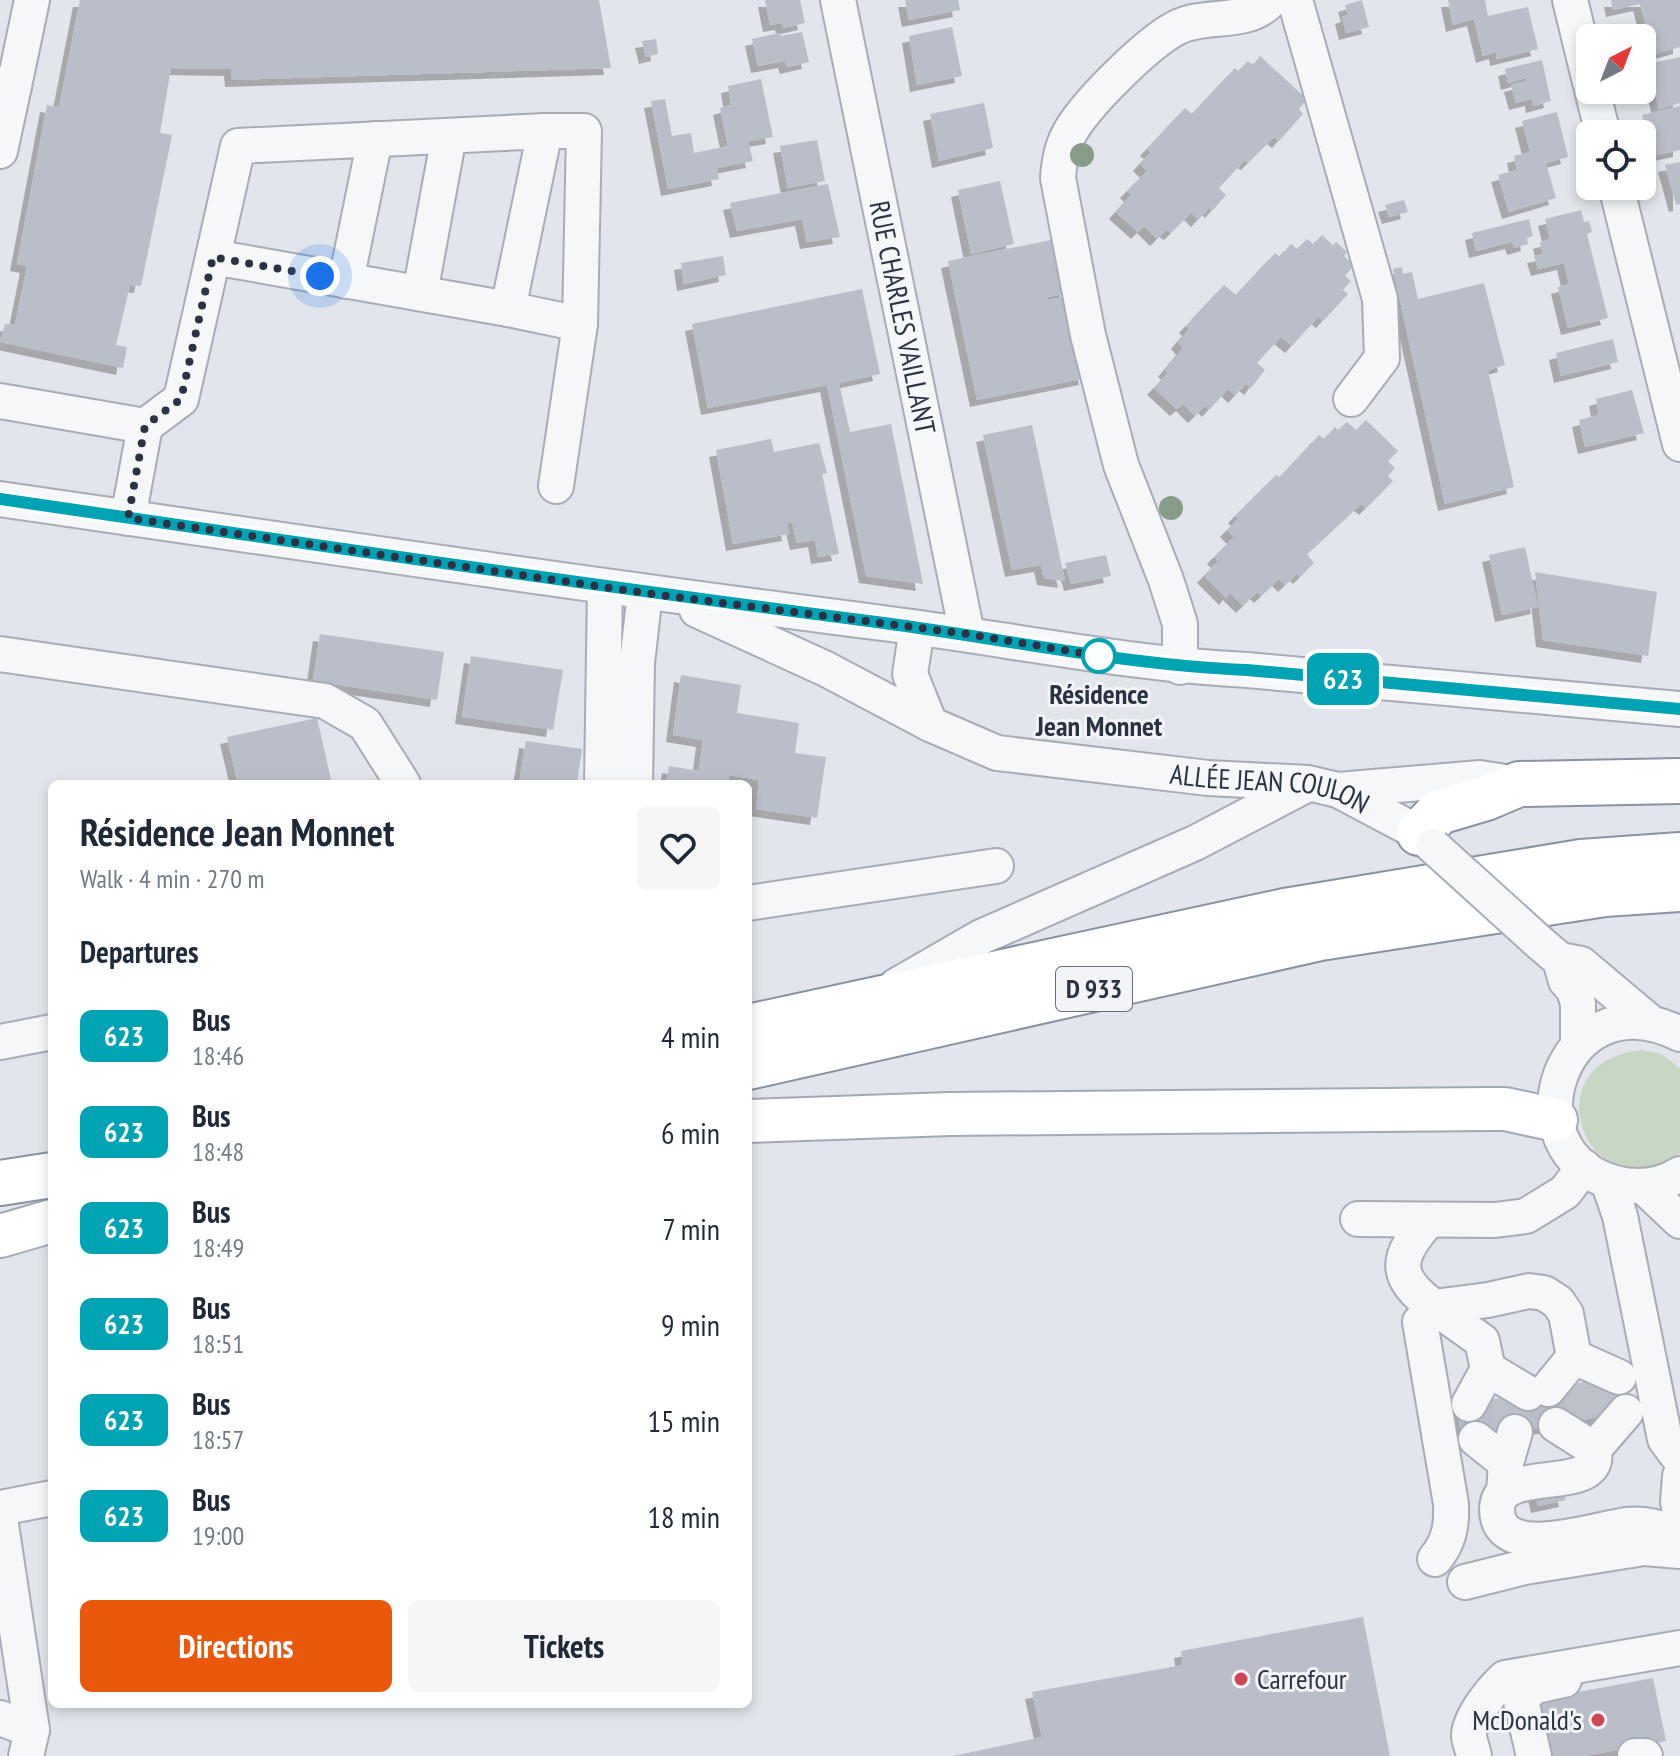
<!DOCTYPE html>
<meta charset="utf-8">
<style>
:root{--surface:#fff;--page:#f6f6f7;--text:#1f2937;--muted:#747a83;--accent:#ea580c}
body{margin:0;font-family:"PT Sans Narrow",sans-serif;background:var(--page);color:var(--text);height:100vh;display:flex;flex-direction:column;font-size:30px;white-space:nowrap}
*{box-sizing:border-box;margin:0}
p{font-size:26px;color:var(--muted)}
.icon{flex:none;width:44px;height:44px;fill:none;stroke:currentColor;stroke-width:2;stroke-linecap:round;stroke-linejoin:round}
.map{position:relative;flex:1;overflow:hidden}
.details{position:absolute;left:48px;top:780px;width:704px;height:928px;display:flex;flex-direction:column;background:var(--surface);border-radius:12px;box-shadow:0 4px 12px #0003}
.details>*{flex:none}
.badge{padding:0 16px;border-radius:12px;font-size:28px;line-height:52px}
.needle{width:52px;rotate:42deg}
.fabs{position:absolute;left:1576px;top:24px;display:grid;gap:16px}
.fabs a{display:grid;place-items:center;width:80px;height:80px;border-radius:12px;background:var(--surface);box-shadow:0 4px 12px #0003;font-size:40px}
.you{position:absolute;width:40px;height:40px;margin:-20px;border:6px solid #fff;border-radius:50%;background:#1a73e8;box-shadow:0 0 0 12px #1a73e833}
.map>.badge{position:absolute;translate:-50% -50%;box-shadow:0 0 0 4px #fff}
h2{padding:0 32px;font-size:30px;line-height:72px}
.round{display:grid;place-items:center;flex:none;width:84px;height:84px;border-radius:12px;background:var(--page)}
.head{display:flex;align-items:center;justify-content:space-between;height:136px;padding:0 32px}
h1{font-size:38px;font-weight:800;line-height:60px}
.action{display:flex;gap:16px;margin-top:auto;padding:16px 32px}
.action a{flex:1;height:92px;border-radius:12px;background:var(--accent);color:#fff;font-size:32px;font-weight:800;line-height:92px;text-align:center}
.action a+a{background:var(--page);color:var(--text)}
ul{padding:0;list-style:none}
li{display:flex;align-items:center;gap:24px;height:96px;padding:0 32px}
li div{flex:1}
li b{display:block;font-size:30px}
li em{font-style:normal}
li .badge{min-width:88px;font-weight:700;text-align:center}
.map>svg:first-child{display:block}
</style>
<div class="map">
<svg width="1680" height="1756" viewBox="0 0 1680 1756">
<defs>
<filter id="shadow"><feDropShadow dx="-7" dy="7" stdDeviation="0" flood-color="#0004"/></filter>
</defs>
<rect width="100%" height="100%" fill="#e2e5eb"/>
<!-- green -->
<path fill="#c7d5c3" d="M1641 1050 1661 1054 1680 1068V1153C1595 1222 1523 1064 1641 1050Z"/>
<!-- building -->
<g fill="#b9bec9" filter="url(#shadow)">
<path d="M80 0H599L611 68 232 80 231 69 171 68 160 133 172 135 141 286 130 285 116 345 127 347 123 368 0 342 5 324 15 325 27 266 17 264 47 105 59 107Z"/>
<path d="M765 0H800L805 23 783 28 782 23 770 25Z"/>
<path d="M905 0H958L960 10 909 20Z"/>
<path d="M1362 0 1369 27 1346 33 1342 17 1348 15 1345 5Z"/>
<path d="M1448 0H1485L1488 16 1528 7 1538 49 1497 59 1496 52 1483 56 1474 19 1453 25Z"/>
<path d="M1611 0H1680V47L1654 54 1640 4 1613 10Z"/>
<path d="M952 27 962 76 917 85 909 36Z"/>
<path d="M802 32 809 62 787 67 785 61 758 66 752 39 780 33 781 36Z"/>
<path d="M656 39 658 54 646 57 642 41Z"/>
<path d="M1260 56 1307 99 1299 109 1303 114 1279 141 1274 137 1248 163 1244 161 1219 188 1226 195 1212 211 1209 208 1198 220 1191 213 1171 233 1166 230 1157 239 1144 226 1138 232 1116 212 1131 195 1127 191 1147 171 1140 164 1151 152 1147 149 1185 108 1192 114 1235 68 1238 71 1248 61 1253 65Z"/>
<path d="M1680 57V103L1659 109 1648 64Z"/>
<path d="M1542 60 1551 101 1533 106 1532 99 1516 103 1511 85 1527 81 1526 78 1508 83 1505 69Z"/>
<path d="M761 79 773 137 748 141 753 161 717 168 719 179 668 189 651 101 665 99 672 136 691 133 694 153 728 146 720 108 731 105 728 86Z"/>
<path d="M984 103 993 148 939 161 930 114Z"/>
<path d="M1680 106V150L1652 156 1642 115Z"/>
<path d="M1557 112 1568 157 1546 163 1556 198 1509 212 1498 175 1517 170 1514 156 1530 152 1522 121Z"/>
<path d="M817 140 825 181 788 188 780 146Z"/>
<path d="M1680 162V204L1676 205 1665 165Z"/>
<path d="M1000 181 1014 244 971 254 958 190Z"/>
<path d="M828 184 840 237 807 242 802 219 737 231 730 203Z"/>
<path d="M1404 200 1408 212 1389 217 1385 205Z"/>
<path d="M1581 210 1584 222 1589 221 1592 232 1587 234 1608 318 1568 328 1558 287 1569 284 1564 263 1538 269 1534 256 1543 254 1540 242 1550 239 1545 219Z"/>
<path d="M1529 219 1533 236 1527 238 1528 244 1514 248 1512 242 1476 251 1472 233Z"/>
<path d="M1322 235 1333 245 1336 242 1347 252 1344 256 1354 265 1345 276 1351 281 1343 290 1348 294 1323 321 1318 317 1292 346 1281 337 1257 363 1265 370 1251 388 1246 384 1235 396 1228 389 1209 410 1205 406 1195 416 1183 404 1177 409 1154 388 1168 373 1165 370 1183 348 1178 342 1189 329 1186 326 1224 285 1236 295 1275 253 1280 257 1291 244 1297 249 1307 239 1313 244Z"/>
<path d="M1056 239 1068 293 1048 297V300L1068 296 1086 378 977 400 948 261Z"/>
<path d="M723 256 726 275 684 284 681 263Z"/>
<path d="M1402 267 1403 274 1412 272 1418 299 1484 283 1505 365 1488 370 1514 487 1445 504 1393 269Z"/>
<path d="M862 289 880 374 839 383 850 432 891 424 923 584 866 576 827 385 708 408 692 324Z"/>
<path d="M1613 339 1618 362 1561 376 1556 353Z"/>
<path d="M1632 390 1644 433 1585 447 1579 420 1599 415 1596 399Z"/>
<path d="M1366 420 1398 451 1388 461 1395 468 1388 476 1393 481 1366 508 1361 504 1307 554 1314 563 1300 577 1297 574 1285 585 1279 579 1261 596 1257 592 1243 606 1230 593 1226 598 1204 576 1218 561 1214 557 1234 537 1227 530 1238 519 1235 516 1276 475 1280 477 1319 435 1324 439 1335 427 1338 430 1347 422 1356 430Z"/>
<path d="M1032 425 1065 581 1044 578 1041 565 1012 570 983 435Z"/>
<path d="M771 439 774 452 819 443 827 473 822 474 839 554 818 557 815 540 797 543 792 522 787 523 789 534 733 544 716 450Z"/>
<path d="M1525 547 1538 607 1502 615 1489 555Z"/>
<path d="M1106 555 1111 576 1071 584 1065 563Z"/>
<path d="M1535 572 1657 592 1648 656 1543 640Z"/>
<path d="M320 634 444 652 437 700 313 681Z"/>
<path d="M471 656 563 670 553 730 462 717Z"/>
<path d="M681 675 741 685 737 713 799 723 795 753 826 757 817 818 756 809 759 780 729 775 728 784H666L669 766 699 771 703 740 673 735Z"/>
<path d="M317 718 332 784H238L227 737Z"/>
<path d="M526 741 582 749 577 784H519Z"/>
<path d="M1624 1375 1631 1411 1463 1442 1456 1406Z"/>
<path d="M1559 1465 1566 1500 1538 1506 1530 1471Z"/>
<path d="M1363 1617 1390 1756H953L1042 1737 1032 1692 1183 1665 1181 1651Z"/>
<path d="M1653 1678 1666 1741 1584 1756H1550L1539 1704 1557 1701V1696Z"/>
</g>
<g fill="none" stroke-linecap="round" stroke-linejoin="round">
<!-- minor-tunnel -->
<g stroke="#bdc1ca" stroke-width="34" stroke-dasharray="34 17" stroke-linecap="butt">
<path d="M1606 1379 1613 1414"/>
<path d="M1579 1383 1587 1419"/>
<path d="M1507 1397 1515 1432"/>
</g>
<!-- minor casing -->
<g stroke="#a7acb6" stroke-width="38">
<g id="minor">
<path id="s1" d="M838 0 967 634"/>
<path d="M1295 0 1380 299 1382 358 1351 399"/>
<path d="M1570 0 1590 82"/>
<path d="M0 84 14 86 32 0"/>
<path d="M1592 90 1603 134"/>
<path d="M545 131H584L580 324"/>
<path d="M0 151 14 86"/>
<path d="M1616 186 1680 444"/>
<path d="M213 257 508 309"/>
<path d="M346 281 375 139"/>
<path d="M420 293 449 136"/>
<path d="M0 401 145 426 181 399 238 146 545 131 508 309 580 324 556 486"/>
<path d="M0 499C296 542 593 586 890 624 1009 639 1127 664 1247 670L1680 709"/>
<path d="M128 518 145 426"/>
<path id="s2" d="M697 610 826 669 930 724 997 753 1208 778 1308 783 1338 790 1419 833 1433 846"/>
<path d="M917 628 910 674 930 724"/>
<path d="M0 654 325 701 365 724 403 784"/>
<path d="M1180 667V624L1166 580 1121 465 1088 335 1058 178C1059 164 1061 149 1068 136 1083 106 1148 42 1178 27 1207 13 1248 26 1271 0"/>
<path d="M602 784 605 587"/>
<path d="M635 784 637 663 645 593"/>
<path d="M1338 790 1480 778 1518 784"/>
<path d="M748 903 996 866"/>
<path d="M1540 943 1560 960 1566 981 1574 990 1578 1004V1045"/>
<path d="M1560 960 1581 964 1651 1023"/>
<path d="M896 986 981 937 1195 843 1308 784"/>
<path d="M1680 1034C1560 974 1504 1153 1615 1183 1637 1189 1660 1186 1680 1174"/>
<path d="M0 1042 52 1032"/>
<path d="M1608 1181 1620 1216 1665 1439 1680 1459"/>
<path d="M1643 1186 1680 1221"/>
<path d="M1358 1219 1495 1220 1526 1216 1565 1192 1584 1167"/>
<path d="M1428 1221C1396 1257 1392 1276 1434 1307L1488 1300 1529 1291 1544 1293 1558 1302 1566 1314 1574 1357 1619 1377"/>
<path d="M1488 1369 1528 1393"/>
<path d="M1548 1389 1574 1357"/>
<path d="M1626 1412 1594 1449C1594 1450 1595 1460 1594 1461 1585 1492 1498 1466 1497 1509 1497 1564 1596 1529 1626 1525 1645 1523 1662 1528 1680 1535"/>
<path d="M1556 1425 1594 1449"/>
<path d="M1476 1439 1506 1463"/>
<path d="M1680 1476 1678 1502 1680 1511"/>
<path d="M1504 1492 1506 1463 1515 1432"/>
<path d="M0 1508 52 1498"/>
<path d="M0 1518 32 1730"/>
<path d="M1435 1559C1449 1542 1452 1526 1451 1504L1420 1322 1434 1307 1482 1341 1488 1369 1469 1404"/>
<path d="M1465 1582 1525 1567 1644 1548 1680 1551"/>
<path d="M0 1718 32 1730 26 1756"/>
<path d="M1474 1756C1473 1750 1470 1743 1469 1737 1468 1719 1492 1690 1505 1678L1680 1648"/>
<path d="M1534 1756 1521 1701 1532 1687 1564 1680"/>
<path d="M1635 1756H1645"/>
</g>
</g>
<!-- major casing -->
<g stroke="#a1a9b7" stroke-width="46">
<g id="major">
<path d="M748 1121 950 1114 1488 1109H1505L1556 1120"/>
<path d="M0 1236 52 1221"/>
</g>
</g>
<!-- highway casing -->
<g stroke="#8992a2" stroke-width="48">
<g id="highway">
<path d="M1419 833 1439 812 1486 798 1519 784 1680 781"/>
<path d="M748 1027 1285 911 1581 862 1680 855"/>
<path d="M748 1067 1320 938 1605 894 1680 889"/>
<path d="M0 1183 52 1175"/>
</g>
</g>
<!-- minor -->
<use href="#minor" stroke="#f5f7f9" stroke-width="34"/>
<!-- major -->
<use href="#major" stroke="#fff" stroke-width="42"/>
<!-- highway -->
<use href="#highway" stroke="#fff" stroke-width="44"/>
<!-- minor-bridge casing -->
<g stroke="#a7acb6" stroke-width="38" stroke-linecap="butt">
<path id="minor-bridge" d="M1433 846 1540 943"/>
</g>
<!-- minor-bridge -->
<use href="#minor-bridge" stroke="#f5f7f9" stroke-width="34"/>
</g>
<!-- trees -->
<g fill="#879c88">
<circle cx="1082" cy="155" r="12"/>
<circle cx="1171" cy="508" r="12"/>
</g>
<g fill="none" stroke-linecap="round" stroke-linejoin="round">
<!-- line casing -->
<g stroke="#fff" stroke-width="18">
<path id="line" d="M0 499C294 542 589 585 884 623 1005 639 1125 665 1247 670L1680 709"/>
</g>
<!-- line -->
<use href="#line" stroke="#00a3b4" stroke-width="12"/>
<!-- walk -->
<path stroke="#2a3244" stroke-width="8" stroke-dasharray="0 14.4" d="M320 276 213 257 181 399 145 426 128 518 645 593 967 634 1099 656"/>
</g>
<!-- markers -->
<circle fill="#fff" stroke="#00a3b4" stroke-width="4" cx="1099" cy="656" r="16"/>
<g fill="#d24653" stroke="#f2f4f8" stroke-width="3">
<circle cx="1241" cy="1679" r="8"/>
<circle cx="1598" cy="1720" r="8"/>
</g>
<g text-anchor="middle" stroke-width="6" stroke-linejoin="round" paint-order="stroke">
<!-- shield labels -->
<rect fill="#f2f4f8" stroke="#666c7a" stroke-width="2" x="1056" y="967" width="76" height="44" rx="6"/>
<g font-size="26" font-weight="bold" fill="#2a3244">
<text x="1094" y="998">D 933</text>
</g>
<!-- street labels -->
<g font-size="28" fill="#2a3244" stroke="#f2f4f8">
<text dy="10" stroke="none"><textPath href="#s1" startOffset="324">RUE CHARLES VAILLANT</textPath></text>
<text dy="10" stroke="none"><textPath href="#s2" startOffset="608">ALLÉE JEAN COULON</textPath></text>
</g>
<!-- stop labels -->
<g font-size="28" font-weight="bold" fill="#2a3244" stroke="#f2f4f8">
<text x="1099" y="704">Résidence<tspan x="1099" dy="32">Jean Monnet</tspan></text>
</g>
<!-- poi labels -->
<g font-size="28" fill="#2a3244" stroke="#f2f4f8" text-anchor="start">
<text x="1257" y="1689">Carrefour</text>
<text x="1582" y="1730" text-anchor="end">McDonald's</text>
</g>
</g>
</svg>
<div class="fabs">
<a><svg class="needle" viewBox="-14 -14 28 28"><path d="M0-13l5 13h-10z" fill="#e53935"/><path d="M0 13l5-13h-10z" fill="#747a83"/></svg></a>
<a><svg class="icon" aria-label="locate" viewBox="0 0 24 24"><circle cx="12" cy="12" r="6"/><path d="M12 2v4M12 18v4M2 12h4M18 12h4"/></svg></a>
</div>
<div class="you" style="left:320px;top:276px"></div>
<b class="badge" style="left:1343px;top:679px;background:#00a3b4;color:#fff">623</b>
<section class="details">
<div class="head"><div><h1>Résidence Jean Monnet</h1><p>Walk · 4 min · 270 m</p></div><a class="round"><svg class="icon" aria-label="heart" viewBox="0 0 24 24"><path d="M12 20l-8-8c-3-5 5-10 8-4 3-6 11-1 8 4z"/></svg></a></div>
<h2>Departures</h2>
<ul>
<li><span class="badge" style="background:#00a3b4;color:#fff">623</span><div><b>Bus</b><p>18:46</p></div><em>4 min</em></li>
<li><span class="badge" style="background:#00a3b4;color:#fff">623</span><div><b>Bus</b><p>18:48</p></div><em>6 min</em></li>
<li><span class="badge" style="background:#00a3b4;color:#fff">623</span><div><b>Bus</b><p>18:49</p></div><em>7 min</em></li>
<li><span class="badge" style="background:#00a3b4;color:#fff">623</span><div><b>Bus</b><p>18:51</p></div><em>9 min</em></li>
<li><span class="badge" style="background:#00a3b4;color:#fff">623</span><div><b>Bus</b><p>18:57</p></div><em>15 min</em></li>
<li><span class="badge" style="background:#00a3b4;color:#fff">623</span><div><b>Bus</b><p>19:00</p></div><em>18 min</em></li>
</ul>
<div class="action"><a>Directions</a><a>Tickets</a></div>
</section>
</div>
